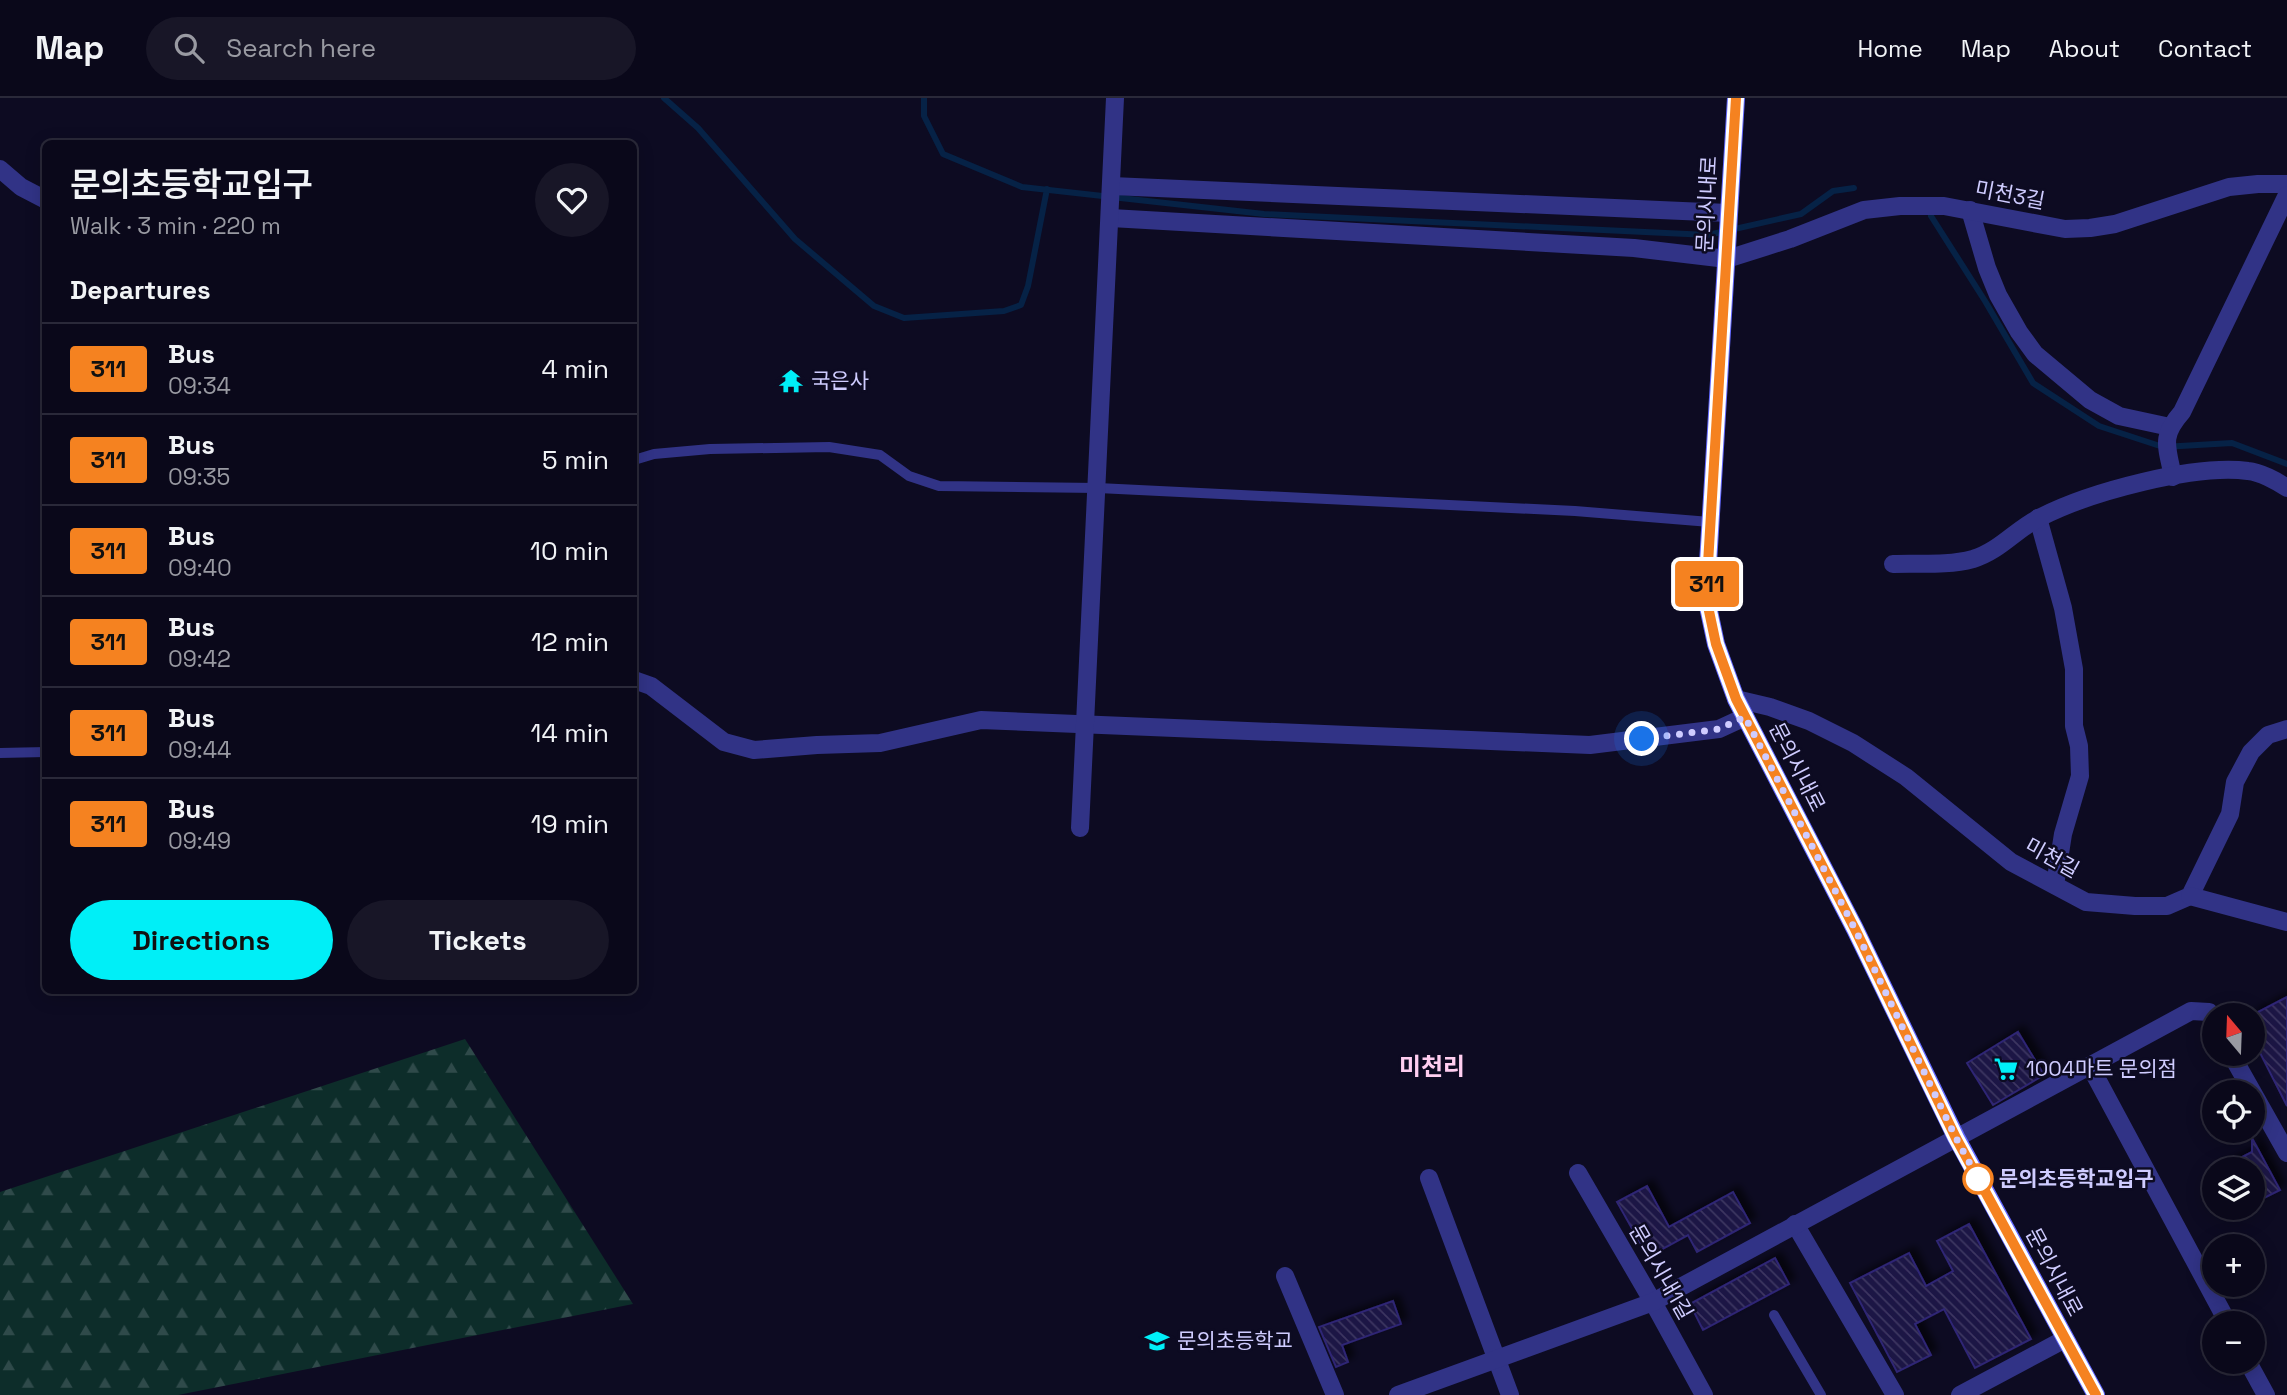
<!DOCTYPE html>
<meta charset="utf-8">
<style>
:root{--surface:#0a081a;--page:#181627;--text:#f1f3f6;--muted:#999aa2;--line:#2a2939;--accent:#00eff7}
body{margin:0;font-family:"Space Grotesk","Noto Sans KR",sans-serif;background:var(--page);color:var(--text);height:100vh;display:flex;flex-direction:column;font-size:26px;white-space:nowrap}
*{box-sizing:border-box;margin:0}
p{font-size:23px;color:var(--muted)}
.icon{flex:none;width:38px;height:38px;fill:none;stroke:currentColor;stroke-width:2;stroke-linecap:round;stroke-linejoin:round}
.map{position:relative;flex:1;overflow:hidden}
.side{position:absolute;left:42px;top:42px;width:595px;height:854px;display:flex;flex-direction:column;background:var(--surface);border-radius:10px;box-shadow:0 4px 18px #0003,0 0 0 2px var(--line)}
.side>*{flex:none}
.badge{padding:0 14px;border-radius:5px;font-size:24px;line-height:46px}
.needle{width:46px;rotate:341deg}
.buttons{position:absolute;left:2202px;top:905px;display:grid;gap:14px}
.buttons a{display:grid;place-items:center;width:63px;height:63px;border-radius:50%;background:var(--surface);box-shadow:0 4px 18px #0003,0 0 0 2px var(--line);font-size:35px}
.you{position:absolute;width:35px;height:35px;margin:-18px;border:5px solid #fff;border-radius:50%;background:#1a73e8;box-shadow:0 0 0 10px #1a73e833}
.map>.badge{position:absolute;translate:-50% -50%;box-shadow:0 0 0 4px #fff}
h2{padding:0 28px;font-size:26px;line-height:63px}
.round{display:grid;place-items:center;flex:none;width:74px;height:74px;border-radius:37px;background:var(--page)}
.headline{display:flex;align-items:center;justify-content:space-between;height:119px;padding:0 28px}
h1{font-size:33px;font-weight:600;line-height:52px}
.primary-button{display:flex;gap:14px;margin-top:auto;padding:14px 28px}
.primary-button a{flex:1;height:80px;border-radius:42px;background:var(--accent);color:#111;font-size:28px;font-weight:600;line-height:80px;text-align:center}
.primary-button a+a{background:var(--page);color:var(--text)}
ul{padding:0;list-style:none}
li{display:flex;align-items:center;gap:21px;height:91px;padding:0 28px;border-top:2px solid var(--line)}
li div{flex:1}
li b{display:block;font-size:26px}
li em{font-style:normal}
li .badge{min-width:77px;font-weight:700;text-align:center}
header{display:flex;align-items:center;gap:42px;box-sizing:border-box;height:98px;padding:0 35px;background:var(--surface);border-bottom:2px solid var(--line)}
header strong{font-size:33px}
nav{display:flex;gap:38px;margin-inline-start:auto;font-size:24px}
.search{width:490px;height:63px;background:var(--page);display:flex;align-items:center;gap:18px;box-sizing:border-box;padding:0 24px;border-radius:38px;color:var(--muted);font-size:26px}
.map>svg:first-child{display:block}
</style>
<header>
<strong>Map</strong>
<div class="search"><svg class="icon" aria-label="search" viewBox="0 0 24 24"><circle cx="10" cy="10" r="6"/><path d="M15 15l6 6"/></svg>Search here</div>
<nav><a>Home</a><a>Map</a><a>About</a><a>Contact</a></nav>
</header>
<div class="map">
<svg width="2287" height="1297" viewBox="0 0 2287 1297">
<defs>
<pattern id="forest-firs" width="22" height="20" patternUnits="userSpaceOnUse" patternTransform="scale(1.75)"><rect width="22" height="20" fill="#0d2d2a"/><path d="M5 1l3.5 6h-7zM16 11l3.5 6h-7z" fill="#2f4a4a"/></pattern>
<pattern id="building-back-hatch" width="6" height="6" patternUnits="userSpaceOnUse" patternTransform="scale(1.75)"><rect width="6" height="6" fill="#1c1545"/><path d="M-1 5l2 2M0 0l6 6M5-1l2 2" fill="none" stroke="#3c3661"/></pattern>
<filter id="shadow"><feDropShadow dx="6" dy="-6" stdDeviation="3.5" flood-color="#0009"/></filter>
</defs>
<rect width="100%" height="100%" fill="#0d0b22"/>
<!-- forest -->
<path fill="url(#forest-firs)" d="M465 941 633 1206 178 1297H0V1094Z"/>
<g fill="none" stroke-linecap="round" stroke-linejoin="round">
<!-- stream -->
<g stroke="#062246" stroke-width="6">
<path d="M664 0 698 30 795 141 874 208 904 220 1004 213 1021 207 1028 188 1047 91"/>
<path d="M924 0V18L943 56 1022 89 1264 116 1708 137 1801 116 1833 93 1854 90"/>
<path d="M1931 118 1985 203 2033 285 2099 328 2163 349 2232 345 2287 366"/>
</g>
</g>
<!-- building -->
<g fill="url(#building-back-hatch)" stroke="#2f2574" stroke-width="2" filter="url(#shadow)">
<path d="M2287 899V1008L2252 939V917Z"/>
<path d="M2018 934 2044 977 1993 1007 1967 965Z"/>
<path d="M2252 1040 2280 1092 2252 1106V1071H2219L2252 1054Z"/>
<path d="M1647 1088 1669 1129 1733 1094 1750 1125 1697 1154 1688 1137 1648 1159 1617 1104Z"/>
<path d="M1969 1126 2031 1241 1975 1270 1944 1211 1915 1226 1931 1257 1897 1274 1850 1185 1909 1155 1926 1188 1953 1173 1937 1143Z"/>
<path d="M1775 1160 1789 1186 1703 1232 1690 1206Z"/>
<path d="M1393 1203 1401 1226 1342 1247 1348 1264 1336 1269 1319 1229Z"/>
</g>
<g fill="none" stroke-linecap="round" stroke-linejoin="round">
<!-- lane -->
<g stroke="#313386" stroke-width="10">
<path d="M634 362 654 356 710 351 829 349 880 357 909 378 939 388 1098 390 1575 413 1710 424"/>
<path d="M0 655 46 654"/>
<path d="M1774 1217 1821 1297"/>
</g>
<!-- street -->
<g stroke="#313386" stroke-width="18">
<path d="M0 71 21 89 46 102"/>
<path d="M1112 88 1728 115"/>
<path d="M1970 112 1987 170 1998 197 2019 234 2035 256 2090 302 2119 318 2170 329"/>
<path d="M1111 120 1634 150 1727 161 1790 141 1864 112 1900 108H1944L2065 131 2090 130 2115 126 2229 89 2258 86H2287"/>
<path d="M2173 379C2167 348 2160 339 2182 314L2287 97"/>
<path d="M2038 420 2063 510 2074 571V628L2079 648 2080 678 2063 736 2055 787"/>
<path d="M1893 466C1919 465 1947 468 1973 461 2000 453 2017 430 2041 419 2090 394 2194 366 2248 373 2260 374 2277 383 2287 390"/>
<path d="M634 582 651 588 724 644 754 652 817 647 880 645 981 622 1590 647 1719 631 1745 619"/>
<path d="M1736 601 1770 609 1809 623 1853 645 1906 679 2011 764 2086 804 2135 808H2167L2190 798 2230 716 2235 684 2251 654 2268 637 2287 631"/>
<path d="M1080 730 1115 0"/>
<path d="M2190 798 2287 824"/>
<path d="M2231 956 2287 1055"/>
<path d="M2090 968 2228 1225"/>
<path d="M1578 1075 1653 1204 1704 1297"/>
<path d="M1429 1080 1510 1297"/>
<path d="M1795 1126 1895 1297"/>
<path d="M1285 1178 1335 1297"/>
<path d="M2248 1264 2266 1297"/>
<path d="M1398 1297 1653 1204 2191 913 2209 914 2214 923"/>
<path d="M1960 1297 2065 1241"/>
</g>
<!-- secondary -->
<path stroke="#6369ff" stroke-width="18" d="M1736 0 1706 499 1716 546 1736 601 1855 831 1956 1039 2096 1297"/>
</g>
<g fill="none" stroke-linecap="round" stroke-linejoin="round">
<!-- line casing -->
<g stroke="#fff" stroke-width="16">
<path id="line" d="M1736 0 1706 499 1716 546 1736 601 1855 831 1956 1040 2096 1297"/>
</g>
<!-- line -->
<use href="#line" stroke="#f58220" stroke-width="10"/>
<!-- walk -->
<path stroke="#cfccff" stroke-width="7" stroke-dasharray="0 12.6" d="M1642 641 1719 631 1745 619 1855 831 1956 1040 1980 1084 1978 1081"/>
</g>
<!-- icons -->
<defs>
<g id="temple-bare" transform="scale(1.89)"><path d="M0-6L5-2H3V0L6.5 2.5H4V6H1.5V3h-3V6H-4V2.5H-6.5L-3 0V-2H-5Z" fill="#00eff7" stroke="#0d0b22" stroke-width="2.5" paint-order="stroke"/></g>
<g id="supermarket-bare" transform="scale(1.89)"><path d="M-6-5.5h2.5l.6 2H6L4.5 2H-2.5L-4.4-4H-6ZM-1.5 3.2a1.3 1.3 0 1 0 .1 0ZM3 3.2a1.3 1.3 0 1 0 .1 0Z" fill="#00eff7" stroke="#0d0b22" stroke-width="2.5" paint-order="stroke"/></g>
<g id="school-bare" transform="scale(1.89)"><path d="M0-5L7-2L0 1L-7-2ZM-4 1L0 2.5L4 1V4Q0 6-4 4Z" fill="#00eff7" stroke="#0d0b22" stroke-width="2.5" paint-order="stroke"/></g>
</defs>
<g fill-rule="evenodd">
<use href="#temple-bare" x="791" y="283"/>
<use href="#supermarket-bare" x="2006" y="971"/>
<use href="#school-bare" x="1157" y="1243"/>
</g>
<!-- markers -->
<circle fill="#fff" stroke="#f58220" stroke-width="3.5" cx="1978" cy="1081" r="14"/>
<g text-anchor="middle" stroke-width="5" stroke-linejoin="round" paint-order="stroke">
<!-- street labels -->
<g font-size="21" fill="#cfccff" stroke="#0d0b22">
<text transform="translate(2010 97) rotate(11)" y="7">미천3길</text>
<text transform="translate(1707 106) rotate(-87)" y="7">문의시내로</text>
<text transform="translate(1797 669) rotate(63)" y="7">문의시내로</text>
<text transform="translate(2052 760) rotate(29)" y="7">미천길</text>
<text transform="translate(1661 1174) rotate(60)" y="7">문의시내1길</text>
<text transform="translate(2054 1174) rotate(62)" y="7">문의시내로</text>
</g>
<!-- poi labels -->
<g font-size="21" fill="#cfccff" stroke="#0d0b22" text-anchor="start">
<text x="811" y="290">국은사</text>
<text x="2026" y="978">1004마트 문의점</text>
<text x="1177" y="1250">문의초등학교</text>
</g>
<!-- stop labels -->
<g font-size="21" font-weight="bold" fill="#cfccff" stroke="#0d0b22" text-anchor="start">
<text x="1999" y="1088">문의초등학교입구</text>
</g>
<!-- quarter labels -->
<g font-size="24" font-weight="bold" fill="#ffcef0" stroke="#0d0b22">
<text x="1432" y="977">미천리</text>
</g>
</g>
</svg>
<div class="buttons">
<a><svg class="needle" viewBox="-14 -14 28 28"><path d="M0-13l5 13h-10z" fill="#e53935"/><path d="M0 13l5-13h-10z" fill="#999aa2"/></svg></a>
<a><svg class="icon" aria-label="locate" viewBox="0 0 24 24"><circle cx="12" cy="12" r="6"/><path d="M12 2v4M12 18v4M2 12h4M18 12h4"/></svg></a>
<a><svg class="icon" aria-label="layers" viewBox="0 0 24 24"><path d="M12 4l9 5-9 5-9-5zM3 14l9 5 9-5"/></svg></a>
<a>+</a>
<a>−</a>
</div>
<div class="you" style="left:1642px;top:641px"></div>
<b class="badge" style="left:1707px;top:486px;background:#f58220;color:#111">311</b>
<section class="side">
<div class="headline"><div><h1>문의초등학교입구</h1><p>Walk · 3 min · 220 m</p></div><a class="round"><svg class="icon" aria-label="heart" viewBox="0 0 24 24"><path d="M12 20l-8-8c-3-5 5-10 8-4 3-6 11-1 8 4z"/></svg></a></div>
<h2>Departures</h2>
<ul>
<li><span class="badge" style="background:#f58220;color:#111">311</span><div><b>Bus</b><p>09:34</p></div><em>4 min</em></li>
<li><span class="badge" style="background:#f58220;color:#111">311</span><div><b>Bus</b><p>09:35</p></div><em>5 min</em></li>
<li><span class="badge" style="background:#f58220;color:#111">311</span><div><b>Bus</b><p>09:40</p></div><em>10 min</em></li>
<li><span class="badge" style="background:#f58220;color:#111">311</span><div><b>Bus</b><p>09:42</p></div><em>12 min</em></li>
<li><span class="badge" style="background:#f58220;color:#111">311</span><div><b>Bus</b><p>09:44</p></div><em>14 min</em></li>
<li><span class="badge" style="background:#f58220;color:#111">311</span><div><b>Bus</b><p>09:49</p></div><em>19 min</em></li>
</ul>
<div class="primary-button"><a>Directions</a><a>Tickets</a></div>
</section>
</div>
